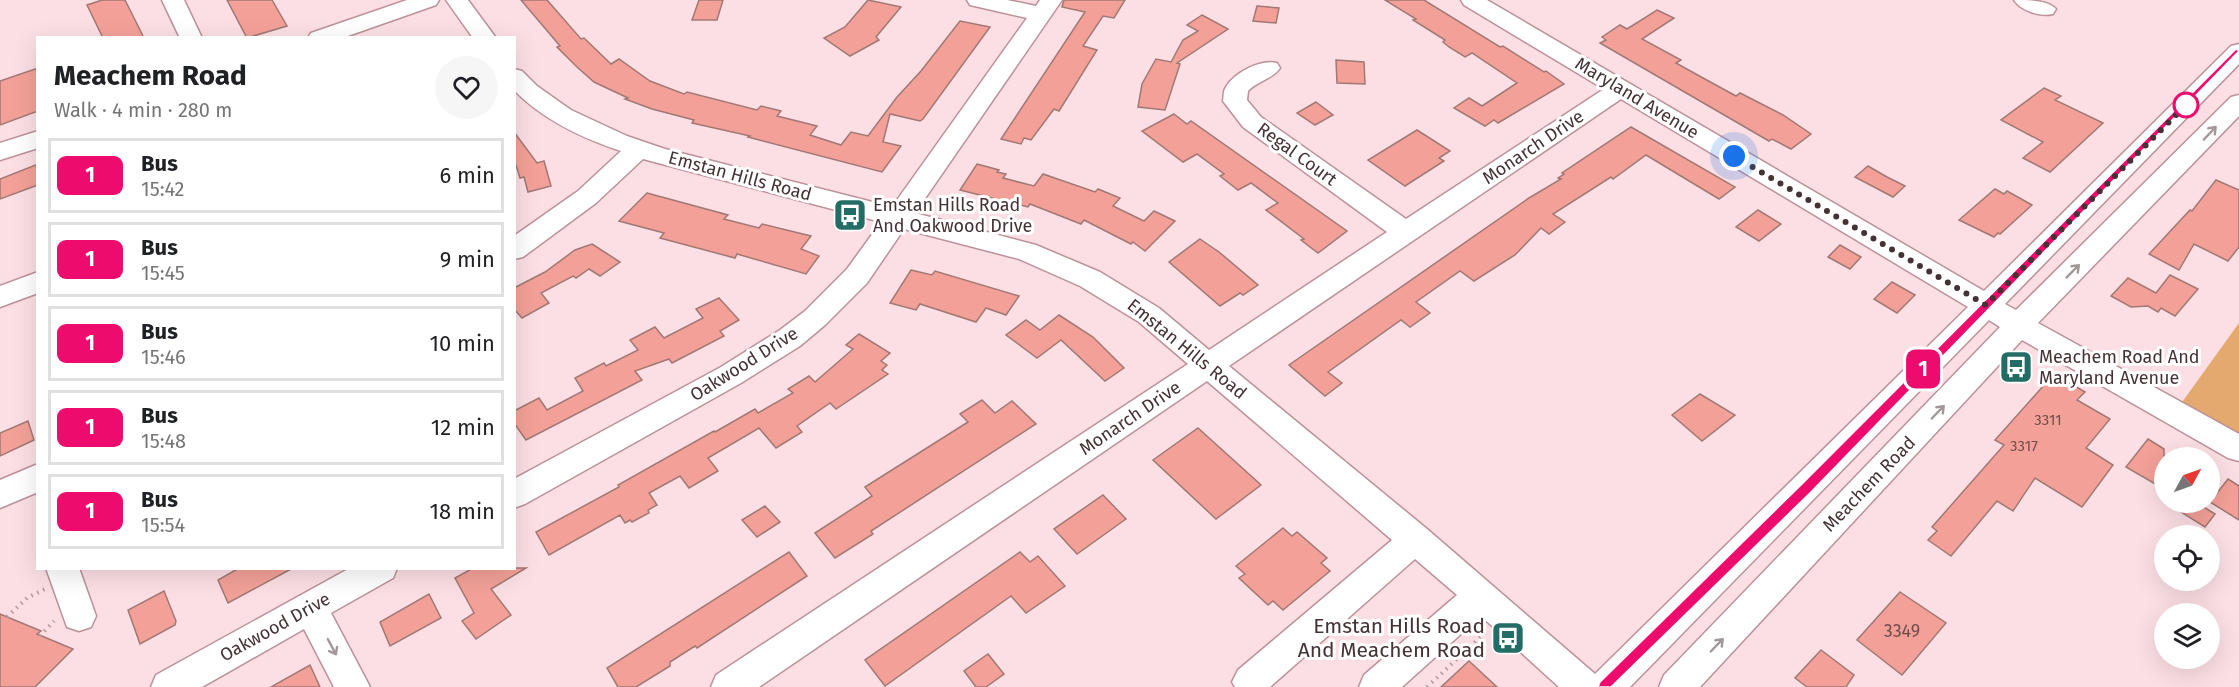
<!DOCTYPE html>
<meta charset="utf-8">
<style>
:root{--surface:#fff;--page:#f6f6f6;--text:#202124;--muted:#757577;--line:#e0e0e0}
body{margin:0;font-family:"Fira Sans",sans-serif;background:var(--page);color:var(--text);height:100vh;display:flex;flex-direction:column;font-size:22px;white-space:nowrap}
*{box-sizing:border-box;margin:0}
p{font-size:20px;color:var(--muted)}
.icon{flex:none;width:33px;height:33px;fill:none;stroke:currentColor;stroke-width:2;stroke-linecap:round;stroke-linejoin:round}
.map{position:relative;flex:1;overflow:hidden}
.panel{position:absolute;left:36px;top:36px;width:480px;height:534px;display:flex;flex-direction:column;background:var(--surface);border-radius:0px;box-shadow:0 6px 24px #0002}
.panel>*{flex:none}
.badge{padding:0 12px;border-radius:9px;font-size:21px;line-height:39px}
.needle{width:39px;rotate:50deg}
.buttons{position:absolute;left:2154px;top:447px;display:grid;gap:12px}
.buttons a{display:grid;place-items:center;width:66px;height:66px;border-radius:50%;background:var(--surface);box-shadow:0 6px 24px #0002;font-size:30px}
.you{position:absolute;width:30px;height:30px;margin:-15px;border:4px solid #fff;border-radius:50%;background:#1a73e8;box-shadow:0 0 0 9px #1a73e833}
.map>.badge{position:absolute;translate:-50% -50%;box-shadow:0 0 0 3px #fff}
.round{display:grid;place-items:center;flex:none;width:63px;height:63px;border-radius:32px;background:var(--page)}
.headline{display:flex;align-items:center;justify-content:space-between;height:102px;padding:0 18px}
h1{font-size:28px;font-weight:700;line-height:45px}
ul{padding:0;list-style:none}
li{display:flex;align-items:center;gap:18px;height:75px;margin:0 12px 9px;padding:0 6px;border:3px solid var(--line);border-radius:0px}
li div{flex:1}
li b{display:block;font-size:22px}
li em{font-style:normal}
li .badge{min-width:66px;font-weight:700;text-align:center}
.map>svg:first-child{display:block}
</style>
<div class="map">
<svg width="2239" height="687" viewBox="0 0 2239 687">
<rect width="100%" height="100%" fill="#fbdfe4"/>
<!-- green -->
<path fill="#e4a96e" d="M2239 323V449L2175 412Z"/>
<!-- building -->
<g fill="#f3a198" stroke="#a17874" stroke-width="1.5">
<path d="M102 0H125L144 38H103L87 5Z"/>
<path d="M227 0H272L287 26 247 38Z"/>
<path d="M521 0H547L581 39 584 38 611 64 619 59 650 81 684 94 687 92 757 110 761 106 781 111 777 116 817 126 810 135 841 145 851 132 868 136 897 97 921 71 960 21 990 27 923 119 920 121 890 114 883 142 901 146 882 172 748 137 750 136 692 123 694 120 652 109 625 99 628 98 594 82 577 67 557 47 560 46Z"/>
<path d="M699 0H723L717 20H692Z"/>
<path d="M868 0 901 7 876 37 879 40 850 56 824 38 845 27Z"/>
<path d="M1064 0H1125L1114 18 1103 16 1083 46 1097 50 1059 111 1054 109 1031 140 1024 138 1021 144 1001 139 1085 12 1062 7Z"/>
<path d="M1385 0H1424L1500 47 1503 46 1544 72 1546 71 1564 84 1498 123 1494 120 1485 126 1454 108 1469 98 1482 106 1517 83 1472 53 1465 57 1449 47 1443 42 1445 40 1413 20 1416 19Z"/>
<path d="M1257 6 1279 8 1276 23 1253 21Z"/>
<path d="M1657 10 1674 18 1642 39 1681 60 1676 63 1703 78 1736 96 1740 93 1783 115 1811 134 1791 149 1772 139 1769 141 1600 43 1606 40 1602 37 1620 25 1627 29Z"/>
<path d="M1202 15 1228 29 1177 63 1180 64 1165 110 1138 107 1142 84 1156 59 1171 62 1183 40 1198 31 1187 25Z"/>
<path d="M1336 60 1364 62 1365 84 1337 83Z"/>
<path d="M38 68V111L0 125V81Z"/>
<path d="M2044 88 2061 96 2055 100 2103 123 2050 172 2023 158 2043 142 2001 120Z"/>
<path d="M1316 102 1333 115 1315 125 1297 113Z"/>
<path d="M1174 114 1187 124 1191 121 1347 231 1318 253 1301 240 1304 239 1266 210 1278 203 1251 183 1238 190 1220 176 1224 174 1197 154 1183 162 1142 131Z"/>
<path d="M1631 127 1735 187 1719 199 1646 155 1613 179 1611 177 1553 214 1565 222 1549 234 1541 228 1515 255 1474 281 1460 271 1416 302 1430 313 1410 327 1401 320 1328 372 1342 383 1325 396 1289 365 1529 198 1561 179 1558 178 1564 174 1562 173Z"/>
<path d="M1417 130 1450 151 1439 158 1444 161 1405 186 1368 160Z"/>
<path d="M514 132 537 163 544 161 551 186 528 192 524 177 520 178 514 159Z"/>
<path d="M38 164V185L0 199V179Z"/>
<path d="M977 164 999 170 997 172 1006 174 1003 178 1034 186 1043 174 1095 192 1098 189 1120 198 1113 206 1144 221 1154 211 1175 221 1145 251 1133 242 1131 244 1084 220 1081 224 1030 204 1028 207 960 190Z"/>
<path d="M1868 166 1887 177 1905 186 1893 197 1855 177Z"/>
<path d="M2216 180 2239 190V247L2228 261 2194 244 2179 270 2149 254 2190 210 2192 211Z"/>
<path d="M1995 189 2004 194 2007 191 2032 205 2000 234 1998 233 1994 237 1959 220Z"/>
<path d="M647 193 728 215 724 219 759 228 762 224 811 236 801 249 819 256 806 274 737 254 735 258 660 238 664 233 619 221Z"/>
<path d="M1758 210 1781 224 1759 241 1736 227Z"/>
<path d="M1200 239 1219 252 1258 285 1243 295 1240 293 1220 306 1169 262Z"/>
<path d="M592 244 620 262 600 276 589 269 576 278 573 276 541 293 549 303 522 318 514 309V288L545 272 575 250Z"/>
<path d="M1840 245 1861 257 1850 269 1828 257Z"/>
<path d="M911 270 932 275 935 271 1019 296 1006 315 986 308 976 322 920 304 916 310 890 303Z"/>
<path d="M2170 275 2198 289 2175 316 2161 308 2158 312 2148 306 2131 307 2111 296 2128 278 2156 293Z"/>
<path d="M1892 282 1915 295 1897 313 1874 299Z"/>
<path d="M719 298 739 320 720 331 724 336 672 363 669 359 635 371 642 380 526 440 514 423V411L539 398 547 410 583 391 575 378 604 363 606 366 638 350 630 340 655 327 664 338 703 318 696 309Z"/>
<path d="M1059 315 1093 337 1124 368 1105 381 1061 340 1037 358 1006 335 1026 320 1040 330Z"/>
<path d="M859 334 890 353 881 361 887 365 882 370 888 374 836 409 830 403 797 426 802 432 776 448 759 428 708 458 718 471 689 488 680 476 649 493 657 505 648 510 649 513 632 522 630 520 625 523 620 515 549 555 536 532 619 487 618 485 714 431 715 432 755 409 758 413 793 393 788 389 809 376 815 382 853 349 846 345Z"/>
<path d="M2054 374 2085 392 2077 400 2110 419 2086 448 2113 465 2082 507 2035 478 2013 511 1997 501 1951 556 1928 540 1937 531 1932 527 2004 445 1995 440Z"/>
<path d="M1700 394 1735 415 1702 441 1672 415Z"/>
<path d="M982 400 995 413 1012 401 1036 424 871 531 873 534 835 558 815 533 872 496 865 487 968 422 960 414Z"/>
<path d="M28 421 34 440 0 456V433Z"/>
<path d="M1198 428 1261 485 1216 519 1153 460Z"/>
<path d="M2148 439 2164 449V475L2157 485 2126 467Z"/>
<path d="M2228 479 2239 486V520L2210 502Z"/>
<path d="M1103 495 1126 519 1077 554 1054 529Z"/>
<path d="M2165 502H2196L2215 514 2205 527Z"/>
<path d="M765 506 780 522 757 537 742 520Z"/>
<path d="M1283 528 1292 536 1297 532 1327 558 1321 563 1330 571 1283 610 1273 601 1268 605 1239 578 1245 574 1236 566Z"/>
<path d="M789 552 807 576 697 648 695 646 670 662V666L636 687H618L607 668Z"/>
<path d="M1020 552 1030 562 1038 556 1065 586 1026 613 1011 596 885 686 865 660Z"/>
<path d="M239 568H293L228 603 218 580Z"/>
<path d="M473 568H526L491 589 511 615 476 639 462 621 474 613 455 578Z"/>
<path d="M164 591 176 621 175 625 140 644 128 610Z"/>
<path d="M1900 592 1946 623 1902 675 1857 640Z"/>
<path d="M429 594 441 618 390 646 380 622Z"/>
<path d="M0 614 41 631 37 634 73 649 35 687H0Z"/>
<path d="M1821 650 1854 675 1846 687H1807L1795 678Z"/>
<path d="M988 654 1004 674 986 687H976L964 671Z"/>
<path d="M1469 661 1497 687H1441Z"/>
<path d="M310 665 320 687H271Z"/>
</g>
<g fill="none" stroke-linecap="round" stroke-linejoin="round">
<!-- minor casing -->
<g stroke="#bc9199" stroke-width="3">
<g id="minor">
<path d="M162 0H184L202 38H180Z"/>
<path d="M407 0H439L436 5 342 38H308L311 33Z"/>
<path d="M446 0H468L496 38H473Z"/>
<path d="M967 0H1007L1036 6 1040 0H1062L915 213 1036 245 1100 272 1159 308 1209 350 1387 232 1243 127 1223 101C1224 96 1223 91 1226 87 1235 72 1261 59 1277 63L1280 68C1273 79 1257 81 1248 91L1247 100 1261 117 1406 219 1604 89 1464 5 1461 0H1487L1984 291 2231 46 2239 44V64L2005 304 2016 310 2231 97 2239 95V116L2038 323 2239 434V461L2228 458 2022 340 1700 687H1659L1664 675 2000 327 1989 320 1630 687H1559L1481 616 1402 687H1359L1364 675 1457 595 1415 559 1270 687H1235L1232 682 1238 670 1392 540 1207 381 759 687H711L716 675 1188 364 1139 322 1080 286 1019 259 904 229 867 283 825 325 800 346 741 383 525 504 514 508V479L721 367 780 330 805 311 847 269 881 222 643 159 596 203 523 257 514 259V236L578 191 621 151C582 138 543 120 514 90V69L522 71 537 86 571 110 627 136 665 149 892 207 1027 18 970 5ZM1621 99 1968 307 1595 674 1427 529 1229 366Z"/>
<path d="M2014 0C2028 0 2047 0 2056 9L2053 14C2041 17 2021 11 2014 0Z"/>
<path d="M38 131V148L0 160V143Z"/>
<path d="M38 272V293L0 307V286Z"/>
<path d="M38 464V492L0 508V480Z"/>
<path d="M46 568H79L96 616 91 627 79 631 67 627Z"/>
<path d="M350 568H397L393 578 331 613 370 687H334L304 629 202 687H151L156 675Z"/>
</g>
</g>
<!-- path -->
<g stroke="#b1999d" stroke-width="4" stroke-dasharray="1.5 5" stroke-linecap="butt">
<path d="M7 617 27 598 45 589"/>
<path d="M40 636 54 621"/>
<path d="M1427 687 1486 632"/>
</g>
<!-- minor -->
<use href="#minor" fill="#fff" fill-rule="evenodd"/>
</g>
<!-- one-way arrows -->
<defs><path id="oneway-shaft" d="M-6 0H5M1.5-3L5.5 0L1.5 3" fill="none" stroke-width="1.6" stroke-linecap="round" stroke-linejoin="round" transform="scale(1.5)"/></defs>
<g stroke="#a2989a">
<use href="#oneway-shaft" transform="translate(2210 133) rotate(-47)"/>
<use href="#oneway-shaft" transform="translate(2073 271) rotate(-45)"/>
<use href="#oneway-shaft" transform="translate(1938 412) rotate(-46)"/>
<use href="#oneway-shaft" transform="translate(1717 645) rotate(-46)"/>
<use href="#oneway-shaft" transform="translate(332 647) rotate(62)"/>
</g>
<!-- line -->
<path fill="#ed0b6d" stroke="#fff" stroke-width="1.5" d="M2236 49 2239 51 1811 492 1611 687H1598L1600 682 1802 484Z"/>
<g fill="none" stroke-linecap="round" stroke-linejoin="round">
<!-- walk -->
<path stroke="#443235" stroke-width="6" stroke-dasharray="0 10.8" d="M1734 156 1986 305 2191 100 2186 105"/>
</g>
<!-- icons -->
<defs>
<g id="bus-square" transform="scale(1.725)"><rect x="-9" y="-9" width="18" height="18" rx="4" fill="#236d66" stroke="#fff"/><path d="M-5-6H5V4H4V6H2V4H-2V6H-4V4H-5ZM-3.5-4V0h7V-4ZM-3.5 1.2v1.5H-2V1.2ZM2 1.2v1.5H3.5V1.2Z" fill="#fff"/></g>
</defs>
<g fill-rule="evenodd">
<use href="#bus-square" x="850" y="215"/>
<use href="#bus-square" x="2016" y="367"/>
<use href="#bus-square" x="1508" y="638"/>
</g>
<!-- markers -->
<circle fill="#fff" stroke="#ed0b6d" stroke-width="3" cx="2186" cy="105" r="12"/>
<g text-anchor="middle" stroke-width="6" stroke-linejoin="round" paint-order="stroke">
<!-- number labels -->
<g font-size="15" fill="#704e4e">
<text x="2048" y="425">3311</text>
<text x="2024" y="451">3317</text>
</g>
<!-- street labels -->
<g font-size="18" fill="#443235" stroke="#fff">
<text transform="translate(1637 98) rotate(31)" y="6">Maryland Avenue</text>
<text transform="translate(1533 147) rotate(-34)" y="6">Monarch Drive</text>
<text transform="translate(1297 154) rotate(36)" y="6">Regal Court</text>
<text transform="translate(740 176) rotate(15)" y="6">Emstan Hills Road</text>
<text transform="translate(1187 349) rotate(39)" y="6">Emstan Hills Road</text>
<text transform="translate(744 364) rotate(-32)" y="6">Oakwood Drive</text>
<text transform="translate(1130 418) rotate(-34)" y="6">Monarch Drive</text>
<text transform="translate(1869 484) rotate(-46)" y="6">Meachem Road</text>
<text transform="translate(275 627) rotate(-29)" y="6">Oakwood Drive</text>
</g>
<!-- poi labels -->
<g font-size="18" fill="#443235" stroke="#fff" text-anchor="start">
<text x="873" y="211">Emstan Hills Road<tspan x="873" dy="21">And Oakwood Drive</tspan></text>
<text x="2039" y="363">Meachem Road And<tspan x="2039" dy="21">Maryland Avenue</tspan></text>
</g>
<!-- near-number labels -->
<g font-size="18" fill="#704e4e">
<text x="1902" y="637">3349</text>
</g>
<!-- near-poi labels -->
<g font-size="21" fill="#443235" stroke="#fff" text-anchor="end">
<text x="1485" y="633">Emstan Hills Road<tspan x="1485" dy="24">And Meachem Road</tspan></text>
</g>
</g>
</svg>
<div class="buttons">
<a><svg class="needle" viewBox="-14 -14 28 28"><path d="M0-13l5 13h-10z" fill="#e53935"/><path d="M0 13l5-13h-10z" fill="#757577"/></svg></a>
<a><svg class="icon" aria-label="locate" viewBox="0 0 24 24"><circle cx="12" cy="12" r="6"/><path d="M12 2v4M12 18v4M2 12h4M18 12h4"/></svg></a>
<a><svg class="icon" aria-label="layers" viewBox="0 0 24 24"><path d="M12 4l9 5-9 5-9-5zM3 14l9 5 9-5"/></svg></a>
</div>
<div class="you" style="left:1734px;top:156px"></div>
<b class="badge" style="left:1923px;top:369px;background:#ed0b6d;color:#fff">1</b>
<section class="panel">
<div class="headline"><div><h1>Meachem Road</h1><p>Walk · 4 min · 280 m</p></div><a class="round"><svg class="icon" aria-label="heart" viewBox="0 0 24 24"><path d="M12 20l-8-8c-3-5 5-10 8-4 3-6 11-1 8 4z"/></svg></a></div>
<ul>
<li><span class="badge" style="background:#ed0b6d;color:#fff">1</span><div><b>Bus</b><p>15:42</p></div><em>6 min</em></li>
<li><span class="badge" style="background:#ed0b6d;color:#fff">1</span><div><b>Bus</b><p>15:45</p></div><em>9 min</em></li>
<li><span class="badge" style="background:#ed0b6d;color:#fff">1</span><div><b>Bus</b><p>15:46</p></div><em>10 min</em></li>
<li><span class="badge" style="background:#ed0b6d;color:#fff">1</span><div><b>Bus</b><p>15:48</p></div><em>12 min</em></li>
<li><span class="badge" style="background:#ed0b6d;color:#fff">1</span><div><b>Bus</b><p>15:54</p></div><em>18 min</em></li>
</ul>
</section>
</div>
